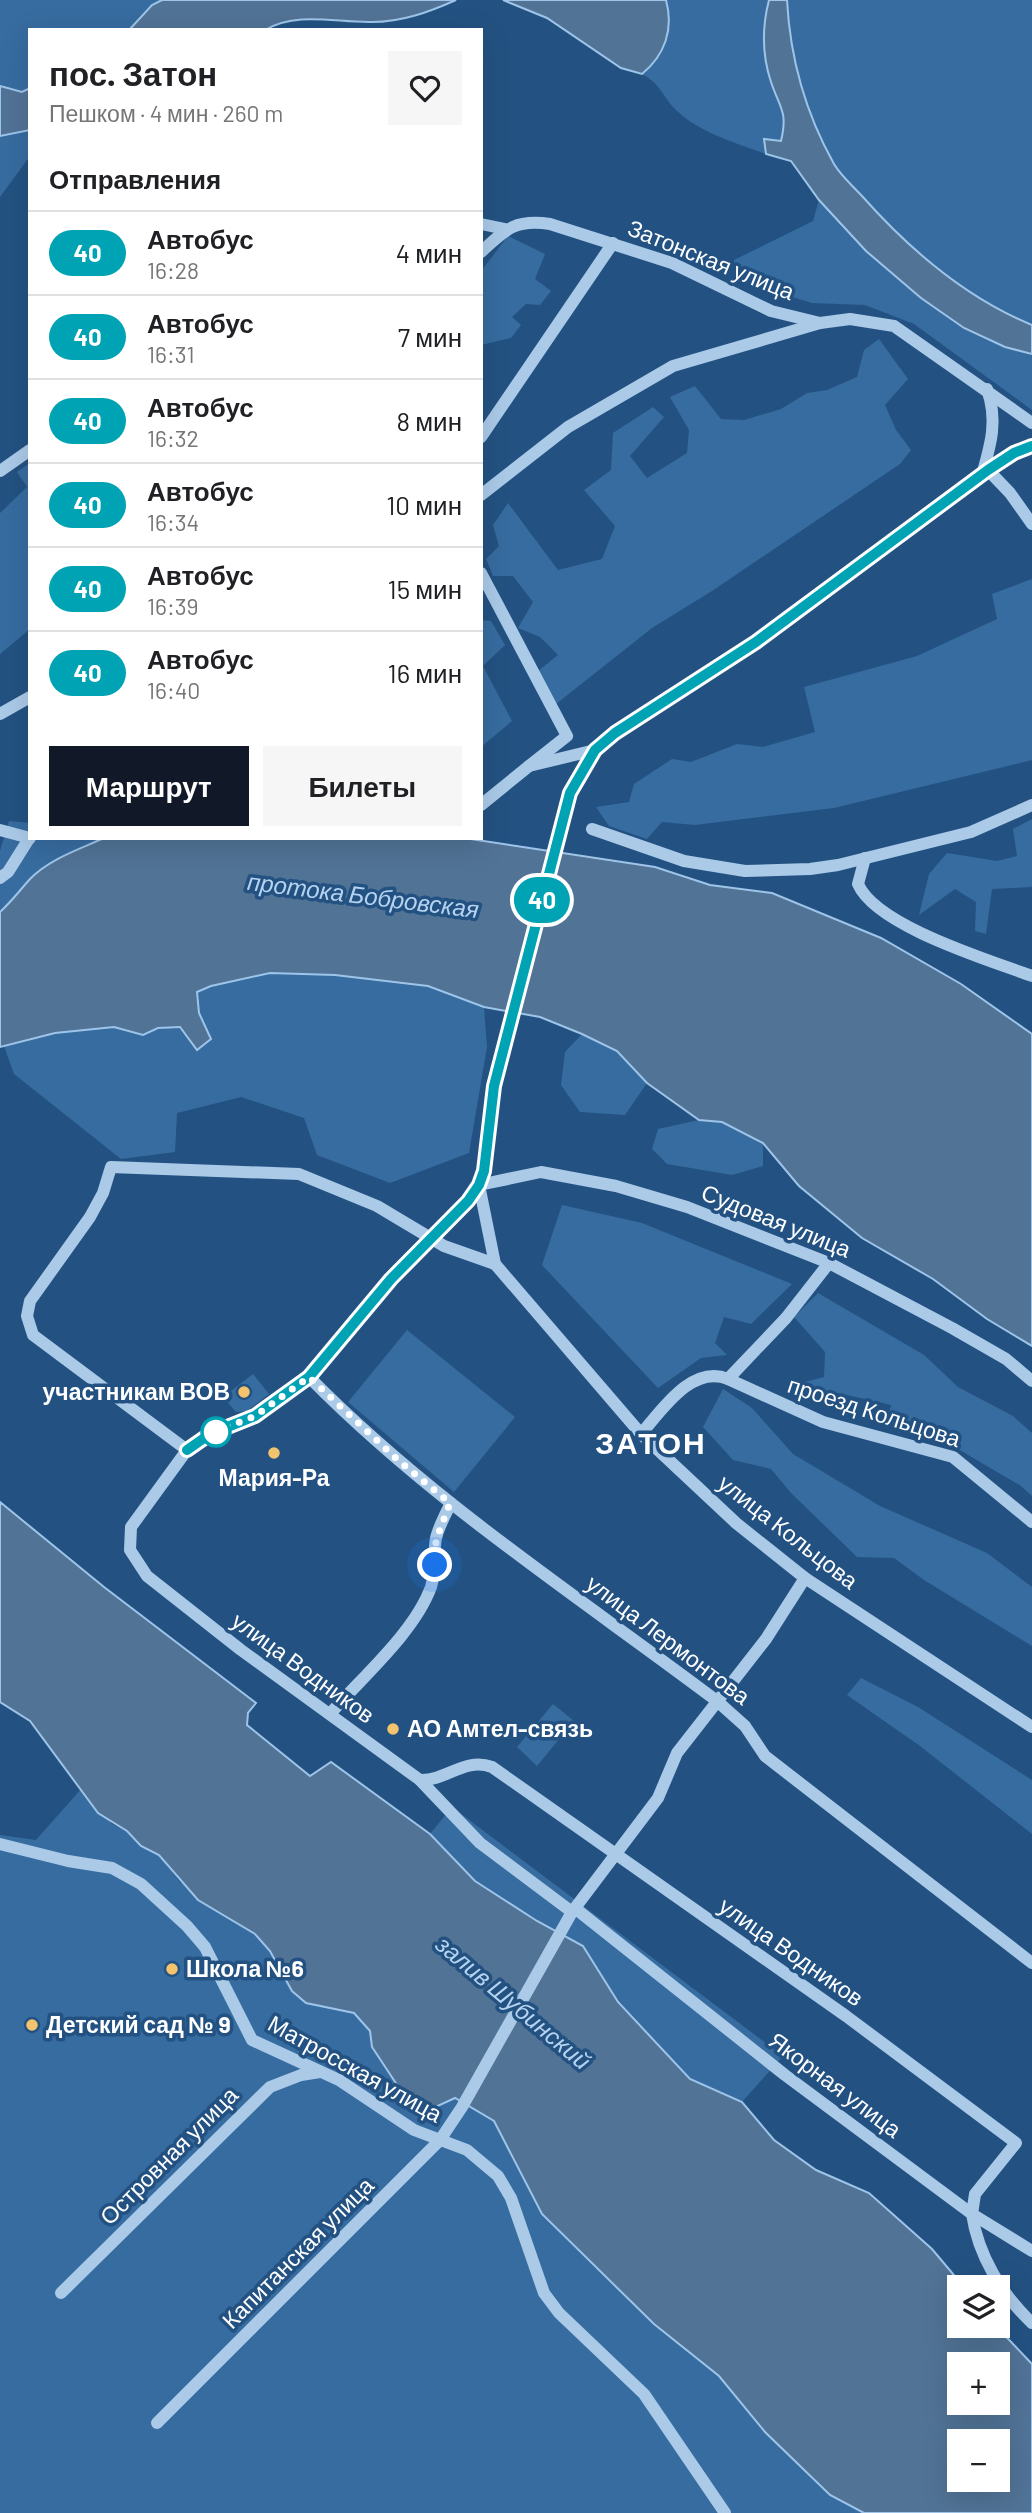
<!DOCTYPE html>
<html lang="ru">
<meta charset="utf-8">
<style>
:root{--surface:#fff;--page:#f6f6f6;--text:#202124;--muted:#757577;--line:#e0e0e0;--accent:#111827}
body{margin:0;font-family:Barlow,sans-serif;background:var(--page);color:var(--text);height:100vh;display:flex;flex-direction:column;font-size:26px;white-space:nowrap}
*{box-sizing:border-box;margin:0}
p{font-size:23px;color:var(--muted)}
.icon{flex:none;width:38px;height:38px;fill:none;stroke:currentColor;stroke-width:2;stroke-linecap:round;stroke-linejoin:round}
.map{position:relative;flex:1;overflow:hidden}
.side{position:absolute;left:28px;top:28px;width:455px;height:812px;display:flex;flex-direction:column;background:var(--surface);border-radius:0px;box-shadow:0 7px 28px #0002}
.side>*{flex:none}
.badge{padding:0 14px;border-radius:23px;font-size:24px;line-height:46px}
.buttons{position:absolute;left:947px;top:2275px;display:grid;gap:14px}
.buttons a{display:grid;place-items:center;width:63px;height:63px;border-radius:0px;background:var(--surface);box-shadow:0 7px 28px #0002;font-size:35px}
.you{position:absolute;width:35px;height:35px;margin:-18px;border:5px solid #fff;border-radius:50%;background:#1a73e8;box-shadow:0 0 0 10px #1a73e833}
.map>.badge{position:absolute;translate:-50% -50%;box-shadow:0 0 0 4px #fff}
h2{padding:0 21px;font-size:26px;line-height:63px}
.round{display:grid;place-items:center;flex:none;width:74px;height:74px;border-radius:0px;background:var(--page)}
.overview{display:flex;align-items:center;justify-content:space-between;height:119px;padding:0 21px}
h1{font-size:33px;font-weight:800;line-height:52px}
.button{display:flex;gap:14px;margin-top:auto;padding:14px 21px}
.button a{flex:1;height:80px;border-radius:0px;background:var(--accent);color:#fff;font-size:28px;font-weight:800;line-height:80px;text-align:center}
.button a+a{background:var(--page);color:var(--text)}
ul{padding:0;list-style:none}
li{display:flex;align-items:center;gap:21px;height:84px;padding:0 21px;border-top:2px solid var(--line)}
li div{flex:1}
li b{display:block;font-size:26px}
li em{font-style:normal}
li .badge{min-width:77px;font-weight:700;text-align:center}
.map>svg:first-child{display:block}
</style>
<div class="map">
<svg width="1032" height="2513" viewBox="0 0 1032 2513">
<rect width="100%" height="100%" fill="#235282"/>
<!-- green -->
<g fill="#376ca0">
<path d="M0 0H162L152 5 129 30H30V88L22 92 0 86Z"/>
<path d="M666 0H769C762 27 762 55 771 82 780 111 788 109 781 141L765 140 766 154C736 143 700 133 676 110 662 96 662 85 642 74 665 55 674 29 666 0Z"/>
<path d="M787 0H1032V325C966 298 909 249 862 196 853 186 841 176 834 164 806 114 790 57 787 0Z"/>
<path d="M30 130V156L0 197V136Z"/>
<path d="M819 200C880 265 944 330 1032 354V410L914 324 865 305 812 303 733 279 734 260 813 221Z"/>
<path d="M508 236 545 254 535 279 551 291 540 305 526 304 512 317 521 325 511 338 481 345V271Z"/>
<path d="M879 339 908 379 885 405 896 430 911 450 900 464 712 591 652 628 556 704 538 671 558 655 540 637 518 628 533 602 513 576H493L486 559 499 546 493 525 508 503 558 570 602 559 615 526 584 490 611 470 613 433 653 407 664 417 630 456 647 478 687 453 689 430 670 397 695 386 721 419 744 420 781 409 807 393 827 390 857 377 864 350Z"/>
<path d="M30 463V629L0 654V513L27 487 17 472Z"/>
<path d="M1032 579V760L834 808 695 825 662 822 647 839 609 826 596 807 629 802 634 784 672 759 691 762 737 744 763 747 815 732 804 687 917 656 997 619 992 594Z"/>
<path d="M481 620 491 621 505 645 483 666 512 721 481 747Z"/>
<path d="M1032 819V887L992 889 986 934 975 931 976 902 955 889 919 915 929 874 947 853 997 861 1017 856 1013 829Z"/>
<path d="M9 821 30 823V838H104C80 849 49 859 30 879 20 890 12 901 0 912V851Z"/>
<path d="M270 973 335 975 428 986 484 1007 487 1047 469 1153 390 1183 317 1155 304 1118 241 1097 177 1113 175 1152 121 1159 14 1074 4 1046 55 1033 115 1027 143 1035C168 1022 186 1029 211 1039L199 1013 196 992 211 986Z"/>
<path d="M582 1034 617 1051 647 1083 625 1115 580 1112 561 1085 565 1052Z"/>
<path d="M699 1120 722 1122 763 1143V1166L732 1175 667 1164 652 1149 658 1129Z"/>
<path d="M562 1205 642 1223 792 1284 751 1324 724 1317 715 1343 727 1355 701 1358 658 1388 542 1265Z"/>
<path d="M818 1293 924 1355 958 1387 1013 1416 1032 1433V1496L1021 1486 912 1422 899 1433 887 1422 891 1405 838 1393 818 1397 797 1384 824 1377 825 1352 794 1317Z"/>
<path d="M407 1330 515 1417 454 1492 348 1402Z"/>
<path d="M253 1374 269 1394 247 1411 236 1412 223 1397Z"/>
<path d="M723 1389 752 1408 793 1454 880 1506 987 1553 1032 1587V1646L924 1580 894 1558 857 1557 791 1493 771 1469 733 1460 703 1427Z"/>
<path d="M861 1678 918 1707 1032 1780V1834L920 1746 847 1695Z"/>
<path d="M553 1704 574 1721 537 1766 517 1747Z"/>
<path d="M82 1788 112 1824 127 1831 141 1846 159 1855 179 1881 254 1934 270 1951 284 1979 306 2003 354 2013 370 2031 372 2047 429 2110 455 2098 494 2121 542 2214 654 2324 719 2376 765 2432 830 2495 864 2513H0V1835L36 1840Z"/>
<path d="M452 1807 783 2056 742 2102 690 2079 618 2002 583 1946 537 1921 475 1880 430 1834Z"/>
</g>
<!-- water -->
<g fill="#517396" stroke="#9ec5e9" stroke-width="2" fill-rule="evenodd">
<path d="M162 0H456C429 12 402 22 372 22 336 23 298 11 265 30H129L152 5Z"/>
<path d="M503 0H666C674 29 665 55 642 74L621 68 547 18Z"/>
<path d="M769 0H787C790 57 806 114 834 164 841 176 853 186 862 196 909 249 966 298 1032 325V354L1005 347 964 328 921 298 866 251 819 200 791 161 766 154 764 139 781 141C788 111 780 109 771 82 762 55 762 27 769 0Z"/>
<path d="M0 86 22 92 30 88V130L0 136Z"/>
<path d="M104 838H464L655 867 710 885 772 893 881 938 961 984 1032 1034V1346L987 1319 933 1279 862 1238 799 1186 763 1143 722 1122 699 1120 647 1083 617 1051 582 1034 540 1017 484 1007 428 986 335 975 270 973 211 986 197 992 199 1013 211 1039 197 1050 180 1027 158 1028 143 1035 114 1027 55 1033 0 1047V912C12 901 20 890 30 879 49 859 80 849 104 838Z"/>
<path d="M0 1502 104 1587 256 1703 248 1713 247 1725 310 1776 331 1762 430 1834 475 1881 537 1921 583 1946 618 2002 690 2079 742 2102 774 2140 816 2170 869 2193 932 2249 964 2287H959V2326H996L1032 2364V2513H864L830 2495 765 2432 719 2376 654 2324 542 2214 494 2121 455 2098 429 2110 407 2100 372 2047 370 2031 354 2013 306 2003 292 1991 270 1951 255 1934 198 1900 159 1855 141 1846 127 1831 98 1813 30 1721 0 1702ZM959 2364H998V2403H959ZM959 2441H998V2480H959Z"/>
</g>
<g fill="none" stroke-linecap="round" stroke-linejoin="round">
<!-- minor -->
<g stroke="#aacae8" stroke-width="12">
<path d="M481 224 505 229"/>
<path d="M481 252C506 229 515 219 550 224L672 263 771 311 820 323 850 319 894 326 1032 423"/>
<path d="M481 437 613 243"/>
<path d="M1032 446 1014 453 988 470 756 642 615 733 595 750 570 793 494 1086 484 1171 479 1185 468 1201 391 1279 309 1377 255 1416 210 1434 187 1450 131 1527 130 1550 147 1576 241 1650 420 1780C447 1781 464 1757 492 1767L846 2016 1016 2143 975 2194 972 2214 1032 2251"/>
<path d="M988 470 1010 493 1032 524"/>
<path d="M0 471 30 450"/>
<path d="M982 475C991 444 998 420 987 389"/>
<path d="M481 495 568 427 673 366 820 323"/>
<path d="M481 573 567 736 529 766"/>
<path d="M0 714 30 697"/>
<path d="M481 805 529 766 595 750"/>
<path d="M592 829 684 861 745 871 810 869 838 865 971 832 1032 805"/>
<path d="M0 830 30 838"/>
<path d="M865 858 858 884C876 926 989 960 1032 976"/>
<path d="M0 878 8 872 30 837"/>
<path d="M479 1185 495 1264 641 1434 736 1523 805 1578 1032 1727"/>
<path d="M479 1185 541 1172 616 1186 687 1207 829 1263 952 1328 1006 1359 1032 1381"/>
<path d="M309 1377C431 1501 579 1597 717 1701L745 1726 765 1756 1032 1963"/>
<path d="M728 1379 823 1422 953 1457 1032 1522"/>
<path d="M641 1434C662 1410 692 1364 728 1379L786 1318 829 1263"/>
<path d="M187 1450 33 1335 27 1316 30 1301 90 1217 103 1193 111 1167 299 1174 377 1206 444 1246 495 1264"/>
<path d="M330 1714C362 1677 414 1633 431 1587 436 1571 433 1554 436 1538 439 1526 445 1515 451 1503"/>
<path d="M420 1780 480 1843 572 1912"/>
<path d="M0 1844 68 1861 112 1868 141 1884 187 1926 205 1947 252 2040 339 2080 414 2130 467 2150 498 2176 511 2198 544 2293 559 2313 644 2394 725 2513"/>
<path d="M576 1909 785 2075 972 2214C978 2255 1002 2295 1032 2323"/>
<path d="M61 2293 270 2087 301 2075 320 2072"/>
<path d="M157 2423 440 2140 462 2107 572 1912 658 1798 677 1753 766 1639 805 1578"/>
</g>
</g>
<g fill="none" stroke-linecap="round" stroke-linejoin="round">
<!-- line casing -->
<g stroke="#fff" stroke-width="16">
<path id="line" d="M187 1450 210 1434 255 1416 309 1377 391 1279 468 1201 479 1185 484 1171 494 1086 570 793 595 750 615 733 756 642 988 470 1014 453 1032 446"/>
</g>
<!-- line -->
<use href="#line" stroke="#00a3b4" stroke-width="10"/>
<!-- walk -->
<path stroke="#fff" stroke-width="7" stroke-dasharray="0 12.6" d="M216 1432 210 1434 255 1416 309 1377 399 1461 450 1503 436 1540 435 1565"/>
</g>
<!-- markers -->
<g fill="#f3c46d" stroke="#235282" stroke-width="2.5">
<circle cx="244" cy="1392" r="7"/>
<circle cx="274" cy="1453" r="7"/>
<circle cx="393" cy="1729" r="7"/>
<circle cx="172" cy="1969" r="7"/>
<circle cx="32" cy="2025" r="7"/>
</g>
<circle fill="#fff" stroke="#00a3b4" stroke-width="3.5" cx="216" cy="1432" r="14"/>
<g text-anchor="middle" stroke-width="7" stroke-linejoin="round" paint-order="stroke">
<!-- street labels -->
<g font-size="23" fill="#fff" stroke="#235282">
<text transform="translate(711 260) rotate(22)" y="8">Затонская улица</text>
<text transform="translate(776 1221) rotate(22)" y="8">Судовая улица</text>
<text transform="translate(874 1412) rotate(18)" y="8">проезд Кольцова</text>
<text transform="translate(788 1532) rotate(38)" y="8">улица Кольцова</text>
<text transform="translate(668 1640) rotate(37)" y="8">улица Лермонтова</text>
<text transform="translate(303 1668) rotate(36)" y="8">улица Водников</text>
<text transform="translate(791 1952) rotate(35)" y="8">улица Водников</text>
<text transform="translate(355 2069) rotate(29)" y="8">Матросская улица</text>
<text transform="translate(835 2085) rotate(37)" y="8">Якорная улица</text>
<text transform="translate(169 2156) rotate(-45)" y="8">Островная улица</text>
<text transform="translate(298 2253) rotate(-45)" y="8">Капитанская улица</text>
</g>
<!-- poi labels -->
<g font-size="23" font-weight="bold" fill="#fff" stroke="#235282" text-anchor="start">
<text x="230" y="1400" text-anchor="end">участникам ВОВ</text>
<text x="274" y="1486" text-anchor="middle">Мария-Ра</text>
<text x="407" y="1737">АО Амтел-связь</text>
<text x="186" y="1977">Школа №6</text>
<text x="46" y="2033">Детский сад № 9</text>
</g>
<!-- water labels -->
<g font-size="24" font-style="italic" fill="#b5d3ef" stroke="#235282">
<text transform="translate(363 896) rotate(7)" y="8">протока Бобровская</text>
<text transform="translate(513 2003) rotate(40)" y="8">залив Шубинский</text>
</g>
<!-- district labels -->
<g font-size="30" font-weight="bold" letter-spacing="2" fill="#fff" stroke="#235282">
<text x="651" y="1454">ЗАТОН</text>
</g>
</g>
</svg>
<div class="buttons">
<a><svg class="icon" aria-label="layers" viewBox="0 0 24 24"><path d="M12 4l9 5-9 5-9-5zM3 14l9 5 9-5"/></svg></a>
<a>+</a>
<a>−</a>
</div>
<div class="you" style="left:435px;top:1565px"></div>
<b class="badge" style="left:542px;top:900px;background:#00a3b4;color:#fff">40</b>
<section class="side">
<div class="overview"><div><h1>пос. Затон</h1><p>Пешком · 4 мин · 260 m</p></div><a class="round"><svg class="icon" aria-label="heart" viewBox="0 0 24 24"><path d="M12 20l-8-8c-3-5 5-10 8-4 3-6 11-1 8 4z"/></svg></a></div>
<h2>Отправления</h2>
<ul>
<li><span class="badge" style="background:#00a3b4;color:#fff">40</span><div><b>Автобус</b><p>16:28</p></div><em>4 мин</em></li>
<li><span class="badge" style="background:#00a3b4;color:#fff">40</span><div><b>Автобус</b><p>16:31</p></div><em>7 мин</em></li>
<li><span class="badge" style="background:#00a3b4;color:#fff">40</span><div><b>Автобус</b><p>16:32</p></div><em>8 мин</em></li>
<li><span class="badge" style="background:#00a3b4;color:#fff">40</span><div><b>Автобус</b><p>16:34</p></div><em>10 мин</em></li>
<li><span class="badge" style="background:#00a3b4;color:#fff">40</span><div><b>Автобус</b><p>16:39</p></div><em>15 мин</em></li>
<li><span class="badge" style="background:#00a3b4;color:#fff">40</span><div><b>Автобус</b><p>16:40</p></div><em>16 мин</em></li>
</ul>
<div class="button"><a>Маршрут</a><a>Билеты</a></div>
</section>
</div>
